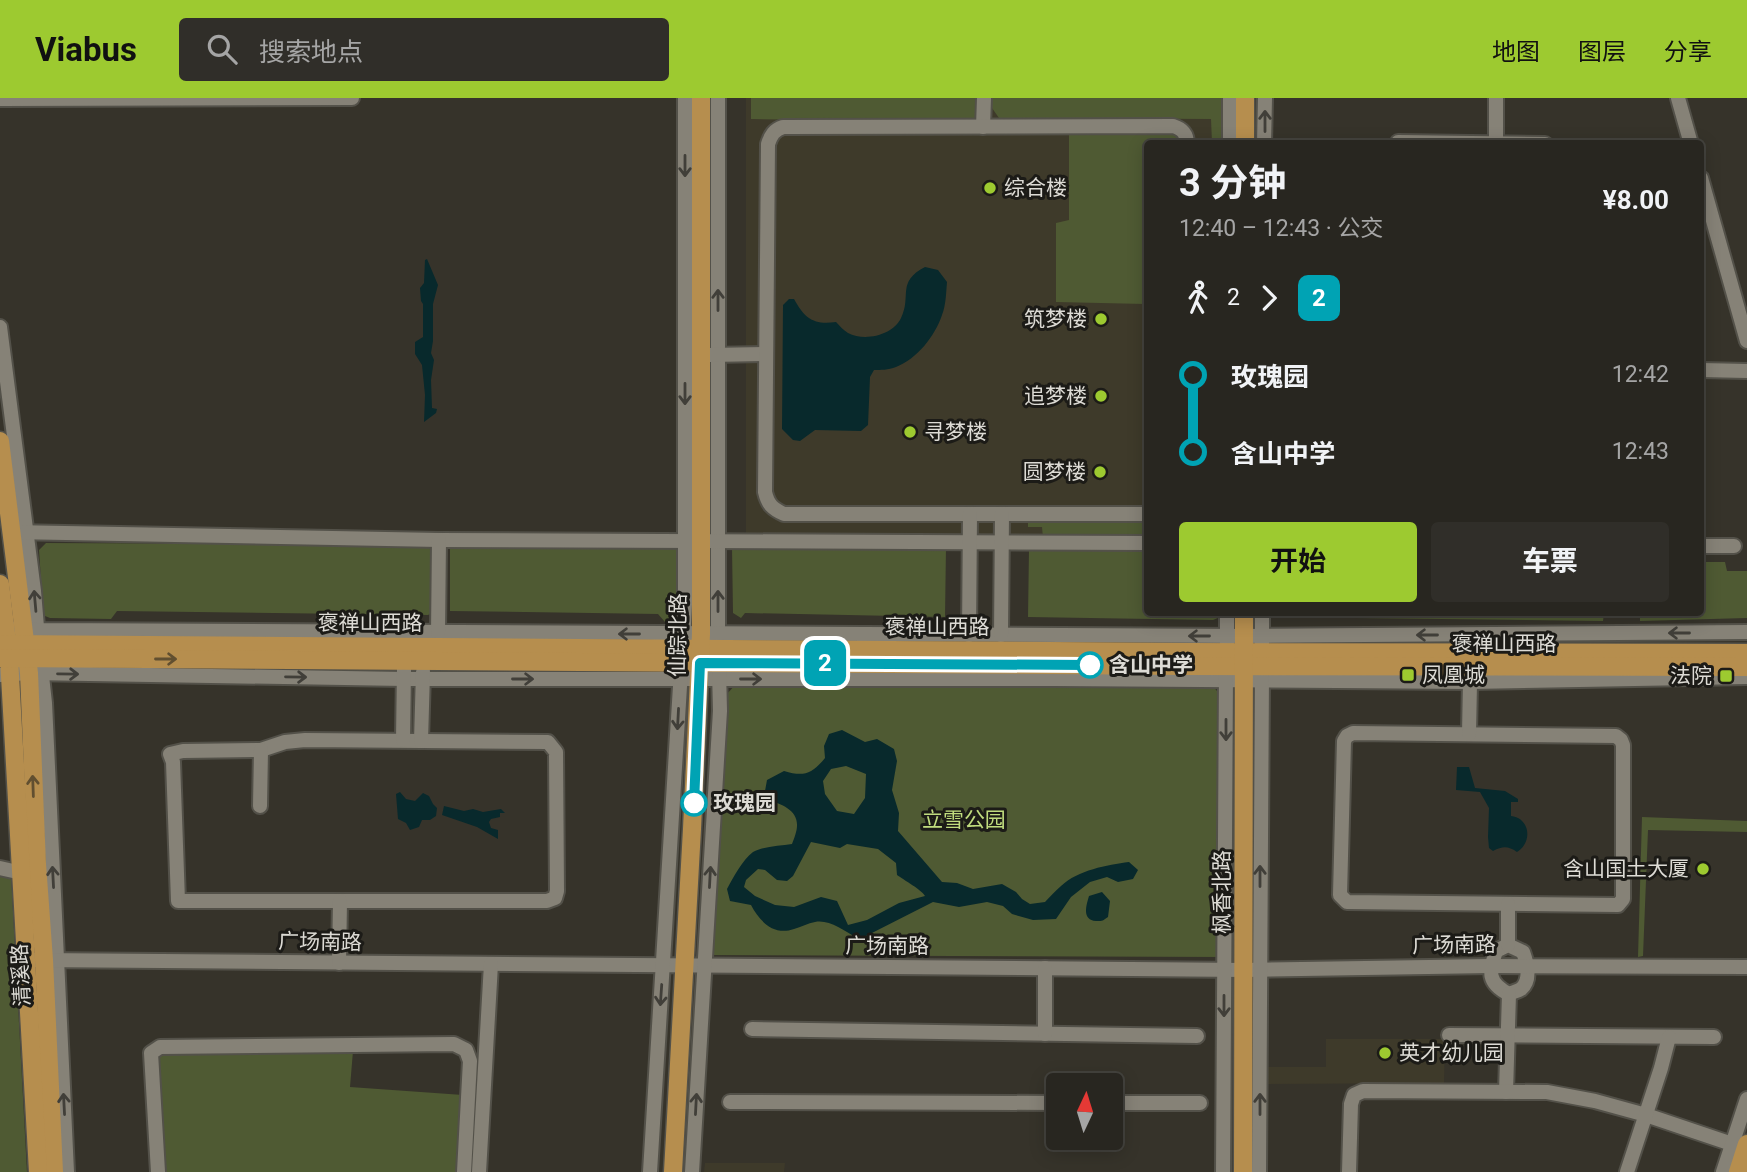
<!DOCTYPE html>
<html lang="zh">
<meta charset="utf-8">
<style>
:root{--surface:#282620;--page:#302e29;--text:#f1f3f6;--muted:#a5a5a5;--line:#44433e;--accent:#9dca30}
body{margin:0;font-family:Roboto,"Noto Sans SC",sans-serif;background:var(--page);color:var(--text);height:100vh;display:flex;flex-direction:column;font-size:26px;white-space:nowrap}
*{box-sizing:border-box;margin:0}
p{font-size:23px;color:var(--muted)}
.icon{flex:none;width:38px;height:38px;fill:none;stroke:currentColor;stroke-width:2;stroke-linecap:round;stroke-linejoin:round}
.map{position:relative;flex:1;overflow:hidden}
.sheet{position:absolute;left:1144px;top:42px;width:560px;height:476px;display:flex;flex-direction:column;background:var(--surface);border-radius:7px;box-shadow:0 4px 18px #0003,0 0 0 2px var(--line)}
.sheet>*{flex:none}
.badge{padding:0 14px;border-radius:10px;font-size:24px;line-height:46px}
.needle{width:46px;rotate:4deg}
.tools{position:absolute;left:1046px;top:975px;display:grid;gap:14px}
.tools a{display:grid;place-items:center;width:77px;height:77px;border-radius:7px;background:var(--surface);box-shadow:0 4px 18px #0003,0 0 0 2px var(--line);font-size:35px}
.map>.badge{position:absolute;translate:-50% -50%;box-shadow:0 0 0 4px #fff}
.legs{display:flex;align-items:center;gap:10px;height:77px;padding:0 35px;font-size:23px}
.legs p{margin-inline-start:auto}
.headline{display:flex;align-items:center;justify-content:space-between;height:119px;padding:0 35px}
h1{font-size:38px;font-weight:700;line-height:52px}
.action{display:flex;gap:14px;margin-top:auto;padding:14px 35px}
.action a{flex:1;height:80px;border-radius:7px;background:var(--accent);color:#111;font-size:28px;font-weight:700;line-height:80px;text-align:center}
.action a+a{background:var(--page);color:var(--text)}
ul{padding:0 35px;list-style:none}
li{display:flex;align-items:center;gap:24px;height:77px;font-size:26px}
li i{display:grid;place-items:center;width:10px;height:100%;margin:0 9px;background:currentColor}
li i::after{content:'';width:18px;height:18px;margin:-9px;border:5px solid;border-radius:50%;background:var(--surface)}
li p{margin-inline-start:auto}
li:first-child i{background:linear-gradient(#0000 50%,currentColor 0)}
li:last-child i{background:linear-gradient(currentColor 50%,#0000 0)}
header{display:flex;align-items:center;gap:42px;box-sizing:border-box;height:98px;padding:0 35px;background:var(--accent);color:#111}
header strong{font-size:33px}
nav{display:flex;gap:38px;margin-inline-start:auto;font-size:24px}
.search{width:490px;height:63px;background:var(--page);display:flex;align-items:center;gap:18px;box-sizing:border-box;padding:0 24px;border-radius:7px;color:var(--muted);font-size:26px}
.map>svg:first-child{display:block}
</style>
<header>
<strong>Viabus</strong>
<div class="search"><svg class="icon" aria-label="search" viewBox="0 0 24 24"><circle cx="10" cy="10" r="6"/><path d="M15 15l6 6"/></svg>搜索地点</div>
<nav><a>地图</a><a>图层</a><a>分享</a></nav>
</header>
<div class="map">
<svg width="1747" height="1074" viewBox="0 0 1747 1074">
<rect width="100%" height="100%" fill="#36332a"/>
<!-- built -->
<g fill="#3e3a2a">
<path d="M746 0H1212V45L1148 46V437L746 435Z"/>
<path d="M1326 941H1445L1444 985 1265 986 1266 969H1326Z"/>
<path d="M705 1065H785L784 1074H704Z"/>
</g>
<!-- green -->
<g fill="#4f5a33">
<path d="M751 0H982V19L975 24 751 21Z"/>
<path d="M992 0H1221V45H1212L1211 21 999 20 992 10Z"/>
<path d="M1174 33 1183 40 1182 45 1148 46V213L1145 206 1056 204V125L1069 122V34Z"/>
<path d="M1028 422H1148V439L1043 440 1042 429H1028Z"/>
<path d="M46 445 430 447 434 452V514L428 517 117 513 111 521 50 520 45 518 43 513 39 452Z"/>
<path d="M450 447 681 449 682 517 677 524H665L658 516 450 513Z"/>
<path d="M946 449 945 519 745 515 741 520 733 515 732 450Z"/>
<path d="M1029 451 1148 452V514L1223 515V518L1213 522 1028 519Z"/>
<path d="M1701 464H1725L1727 473H1747V520L1640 523V515L1701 514Z"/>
<path d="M1268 514 1604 515 1603 523 1268 519Z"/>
<path d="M737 585 1213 588 1224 602 1225 859 703 857 713 611Z"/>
<path d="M1642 719 1747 723V734L1648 732 1643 858 1638 859Z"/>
<path d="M0 774 11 776 27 1074H0Z"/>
<path d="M353 953 350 989 463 997 459 1074H163L157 954Z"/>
</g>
<!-- water -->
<g fill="#08292c" fill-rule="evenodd">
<path d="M427 161 438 187 433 206V243L431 255 434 262 431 282 432 310 437 311 436 315 424 324 425 297 422 267 415 256V244L423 239V206L421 203 420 190 424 185 425 162Z"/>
<path d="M925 169 938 172 947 184C946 195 946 207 942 217 935 238 917 261 896 269 888 272 881 272 874 272L870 279 868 327 861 333 815 332 800 343 793 342 782 331 783 207 789 201H794C805 221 814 227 836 224 840 228 843 232 848 235 865 244 893 237 901 220 912 198 896 184 925 169Z"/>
<path d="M842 632 865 644 877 641 894 651 897 663 892 692 899 715 898 733 942 784 957 785 973 791 1002 786 1016 794 1022 801 1030 806 1045 804C1050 799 1055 793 1061 788 1078 772 1107 767 1129 764L1138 772 1133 781 1118 784 1107 779 1090 784 1071 799 1056 821 1033 822 1012 816 1003 808 987 804 959 809 933 804 866 838 855 839C844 832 828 821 815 824 808 825 801 829 794 831 774 838 760 824 751 807L730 803 727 791C733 780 743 761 753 754 764 748 780 748 792 746 794 741 797 733 797 728 798 712 781 706 769 702L765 693 767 682 784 673C804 679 812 676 825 660L824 648 829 636ZM846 668 866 676 865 700 854 716 837 713 825 696 823 683 831 671ZM811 744 840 750 847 746 878 751 896 765 897 777C904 782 922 792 925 798L899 805 867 822 848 827 837 803 821 799 794 809 775 807 755 798 744 789 746 782 758 771 765 772 777 782 787 783 793 778Z"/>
<path d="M1457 669H1469L1475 690 1505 693 1518 701V704H1511V718C1530 720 1533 744 1517 754 1508 748 1503 748 1493 753L1489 750 1488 739 1489 710 1480 694 1456 692Z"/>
<path d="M400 694 406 701 415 703 423 695 429 698 433 706 437 710 436 718 430 722H422L419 729 410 732 406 725 398 721 396 696Z"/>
<path d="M444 708 464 713 473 711 483 714 501 711 505 715H500V719L491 721 489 724 491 730 498 732V741L477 729 442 717Z"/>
<path d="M1102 794 1110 803 1108 819C1102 823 1104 823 1096 823 1082 822 1086 808 1089 798Z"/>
</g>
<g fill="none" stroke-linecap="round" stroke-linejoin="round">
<!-- minor casing -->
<g stroke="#535149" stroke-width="18">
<g id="minor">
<path d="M718 0V545"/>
<path d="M1496 0V45"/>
<path d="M1678 0 1691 46"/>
<path d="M0 1 352 0"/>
<path d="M983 29 984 0"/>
<path d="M1230 46V0"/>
<path d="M1264 46 1265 0"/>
<path d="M1398 46V44L1545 46"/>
<path d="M1701 80 1747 243"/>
<path d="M0 229 34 493 38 541"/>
<path d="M710 257 766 256"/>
<path d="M1701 272 1747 273"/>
<path d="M1148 416H784C773 411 768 407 765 394L768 46C771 37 774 32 783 29L1173 28C1183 31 1187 36 1187 46"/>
<path d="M11 434 439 442 1148 445"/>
<path d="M1701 448H1734"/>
<path d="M0 530 37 532 1245 538 1747 534"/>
<path d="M438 535 439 442"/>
<path d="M969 537 970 416"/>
<path d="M1001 537 1002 416"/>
<path d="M683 545 685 506V0"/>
<path d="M1227 545V514"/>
<path d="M1262 548V514"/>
<path d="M41 569 45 605 67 1074"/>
<path d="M0 577 29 575 404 581H1055L1470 584 1747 579"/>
<path d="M1353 635 1616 638 1621 642 1623 647V801L1618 807 1347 804 1340 797 1344 643 1347 638Z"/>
<path d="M1469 636 1470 584"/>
<path d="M305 642 548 644 556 654 557 793 555 800 547 803H178L173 664 170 656 183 653 261 652 285 644Z"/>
<path d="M403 642 404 571"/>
<path d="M421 643 423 574"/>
<path d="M260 708 261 652"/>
<path d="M0 770 22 775"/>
<path d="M1508 847 1523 854C1527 865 1532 882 1521 891 1518 893 1513 894 1509 896 1487 885 1489 874 1496 853Z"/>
<path d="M1508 847V806"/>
<path d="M35 862 1245 872 1491 868 1747 869"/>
<path d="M339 865 340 803"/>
<path d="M752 931 1197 938"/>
<path d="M1045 936V870"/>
<path d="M1449 937 1714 939"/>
<path d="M1506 994 1509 896"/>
<path d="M730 1004 1059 1005"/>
<path d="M1111 1005H1200"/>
<path d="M158 1074 151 955 160 949 454 946 466 952 470 963 464 1074"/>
<path d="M479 1074 491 866"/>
<path d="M650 1074 681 572"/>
<path d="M692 1074 720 613 719 572"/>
<path d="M1223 1074 1226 575"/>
<path d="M1259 1074 1262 575"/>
<path d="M1349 1074 1351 1006 1354 997 1363 993 1547 994 1595 1003 1646 1017 1732 1046"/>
<path d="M1627 1074 1661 970 1669 939"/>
<path d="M1723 1074 1747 1001"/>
</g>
</g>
<!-- major casing -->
<g stroke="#535149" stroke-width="21">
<g id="major">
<path d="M1245 46V0"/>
<path d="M0 343 29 575 37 766 44 862 54 1074"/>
<path d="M0 486 9 560 38 1074"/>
<path d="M0 546 1188 554 1747 555"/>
<path d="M0 560 1188 568 1747 569"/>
<path d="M673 1074 692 731 701 536V0"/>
<path d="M1243 1074 1244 514"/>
<path d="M1738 1074 1747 1046"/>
</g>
</g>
<!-- minor -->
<use href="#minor" stroke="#868277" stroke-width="14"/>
<!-- major -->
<use href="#major" stroke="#b68e4e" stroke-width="18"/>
</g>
<!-- one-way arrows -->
<defs><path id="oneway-shaft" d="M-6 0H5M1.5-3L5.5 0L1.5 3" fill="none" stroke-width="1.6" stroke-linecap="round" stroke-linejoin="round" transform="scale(1.75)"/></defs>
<g stroke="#413f39">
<use href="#oneway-shaft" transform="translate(1265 23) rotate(-90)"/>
<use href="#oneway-shaft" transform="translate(685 68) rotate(90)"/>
<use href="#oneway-shaft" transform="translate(718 202) rotate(-90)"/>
<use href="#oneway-shaft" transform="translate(685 296) rotate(90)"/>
<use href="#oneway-shaft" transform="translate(35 503) rotate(-95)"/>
<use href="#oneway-shaft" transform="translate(718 503) rotate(-90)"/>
<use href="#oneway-shaft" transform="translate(1679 535) rotate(180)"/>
<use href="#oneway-shaft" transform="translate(629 536) rotate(-180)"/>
<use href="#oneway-shaft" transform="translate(1427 537) rotate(180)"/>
<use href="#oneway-shaft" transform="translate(1199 538) rotate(-180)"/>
<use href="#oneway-shaft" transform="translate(68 576) rotate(1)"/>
<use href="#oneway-shaft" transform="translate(296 579) rotate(1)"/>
<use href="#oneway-shaft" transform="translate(523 581)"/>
<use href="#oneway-shaft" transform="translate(751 581)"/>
<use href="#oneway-shaft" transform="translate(678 621) rotate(93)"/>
<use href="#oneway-shaft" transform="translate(1226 632) rotate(90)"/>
<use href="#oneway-shaft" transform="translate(1260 778) rotate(-90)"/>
<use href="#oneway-shaft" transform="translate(53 779) rotate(-93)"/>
<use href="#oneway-shaft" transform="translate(710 779) rotate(-87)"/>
<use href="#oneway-shaft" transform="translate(661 897) rotate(94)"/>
<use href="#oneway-shaft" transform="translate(1224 908) rotate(90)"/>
<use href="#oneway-shaft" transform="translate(64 1006) rotate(-93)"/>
<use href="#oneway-shaft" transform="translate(696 1006) rotate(-87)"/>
<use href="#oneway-shaft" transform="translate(1260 1006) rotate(-90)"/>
</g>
<g stroke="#614f30">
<use href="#oneway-shaft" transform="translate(166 561)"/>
<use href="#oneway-shaft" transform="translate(33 688) rotate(-92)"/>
</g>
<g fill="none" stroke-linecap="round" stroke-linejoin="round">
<!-- line-1 casing -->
<g stroke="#fff" stroke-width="16">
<path id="line-1" d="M694 705 700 565 1090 567"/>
</g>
<!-- line-1 -->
<use href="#line-1" stroke="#00a3b4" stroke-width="10"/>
</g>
<!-- markers -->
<g fill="#9dca30" stroke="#1c1b17" stroke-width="2.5">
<circle cx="990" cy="90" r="7"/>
<circle cx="1101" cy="221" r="7"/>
<circle cx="1101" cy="298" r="7"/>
<circle cx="910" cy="334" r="7"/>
<circle cx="1100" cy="374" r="7"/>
<rect x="1401" y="570" width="14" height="14" rx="3.5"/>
<rect x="1719" y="571" width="14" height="14" rx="3.5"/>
<circle cx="1703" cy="771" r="7"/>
<circle cx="1385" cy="955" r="7"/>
</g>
<g fill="#fff" stroke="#00a3b4" stroke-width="3.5">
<circle cx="1090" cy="567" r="12"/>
<circle cx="694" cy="705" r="12"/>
</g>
<g text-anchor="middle" stroke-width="6" stroke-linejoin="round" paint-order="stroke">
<!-- poi labels -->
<g font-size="21" fill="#dddbd5" stroke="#1c1b17" text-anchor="end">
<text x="1004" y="97" text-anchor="start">综合楼</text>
<text x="1087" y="228">筑梦楼</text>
<text x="1087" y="305">追梦楼</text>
<text x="924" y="341" text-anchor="start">寻梦楼</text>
<text x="1086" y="381">圆梦楼</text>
<text x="1422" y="584" text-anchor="start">凤凰城</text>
<text x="1712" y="585">法院</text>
<text x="1689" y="778">含山国土大厦</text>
<text x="1399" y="962" text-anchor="start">英才幼儿园</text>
</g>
<!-- street labels -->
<g font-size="21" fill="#dddbd5" stroke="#1c1b17">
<text x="370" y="532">褒禅山西路</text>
<text x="937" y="536">褒禅山西路</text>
<text transform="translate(678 537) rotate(-89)" y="7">仙踪北路</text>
<text x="1504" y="553">褒禅山西路</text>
<text transform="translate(1222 794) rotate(-90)" y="7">枫香北路</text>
<text transform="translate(320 844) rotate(1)" y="7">广场南路</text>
<text transform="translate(1454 847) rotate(-1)" y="7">广场南路</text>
<text x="887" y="855">广场南路</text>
<text transform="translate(21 877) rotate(-93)" y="7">清溪路</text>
</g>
<!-- stop labels -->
<g font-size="21" font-weight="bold" fill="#dddbd5" stroke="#1c1b17" text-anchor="start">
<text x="1109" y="574">含山中学</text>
<text x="713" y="712">玫瑰园</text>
</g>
<!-- park labels -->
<g font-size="21" fill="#c0dc7e" stroke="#1c1b17">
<text x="964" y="729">立雪公园</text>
</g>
</g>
</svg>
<div class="tools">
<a><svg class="needle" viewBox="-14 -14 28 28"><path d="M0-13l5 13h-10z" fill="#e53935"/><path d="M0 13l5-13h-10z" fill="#a5a5a5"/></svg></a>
</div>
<b class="badge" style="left:825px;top:565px;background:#00a3b4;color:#fff">2</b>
<section class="sheet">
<div class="headline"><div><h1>3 分钟</h1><p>12:40 – 12:43 · 公交</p></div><b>¥8.00</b></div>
<div class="legs"><svg class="icon" aria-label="walk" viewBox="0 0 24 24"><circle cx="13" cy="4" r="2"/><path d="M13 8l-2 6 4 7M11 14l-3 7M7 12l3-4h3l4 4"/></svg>2<svg class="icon" aria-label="forward" viewBox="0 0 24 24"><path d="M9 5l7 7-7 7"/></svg><b class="badge" style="background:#00a3b4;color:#fff">2</b></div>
<ul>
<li><i style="color:#00a3b4"></i><b>玫瑰园</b><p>12:42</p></li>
<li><i style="color:#00a3b4"></i><b>含山中学</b><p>12:43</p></li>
</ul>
<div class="action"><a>开始</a><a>车票</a></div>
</section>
</div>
